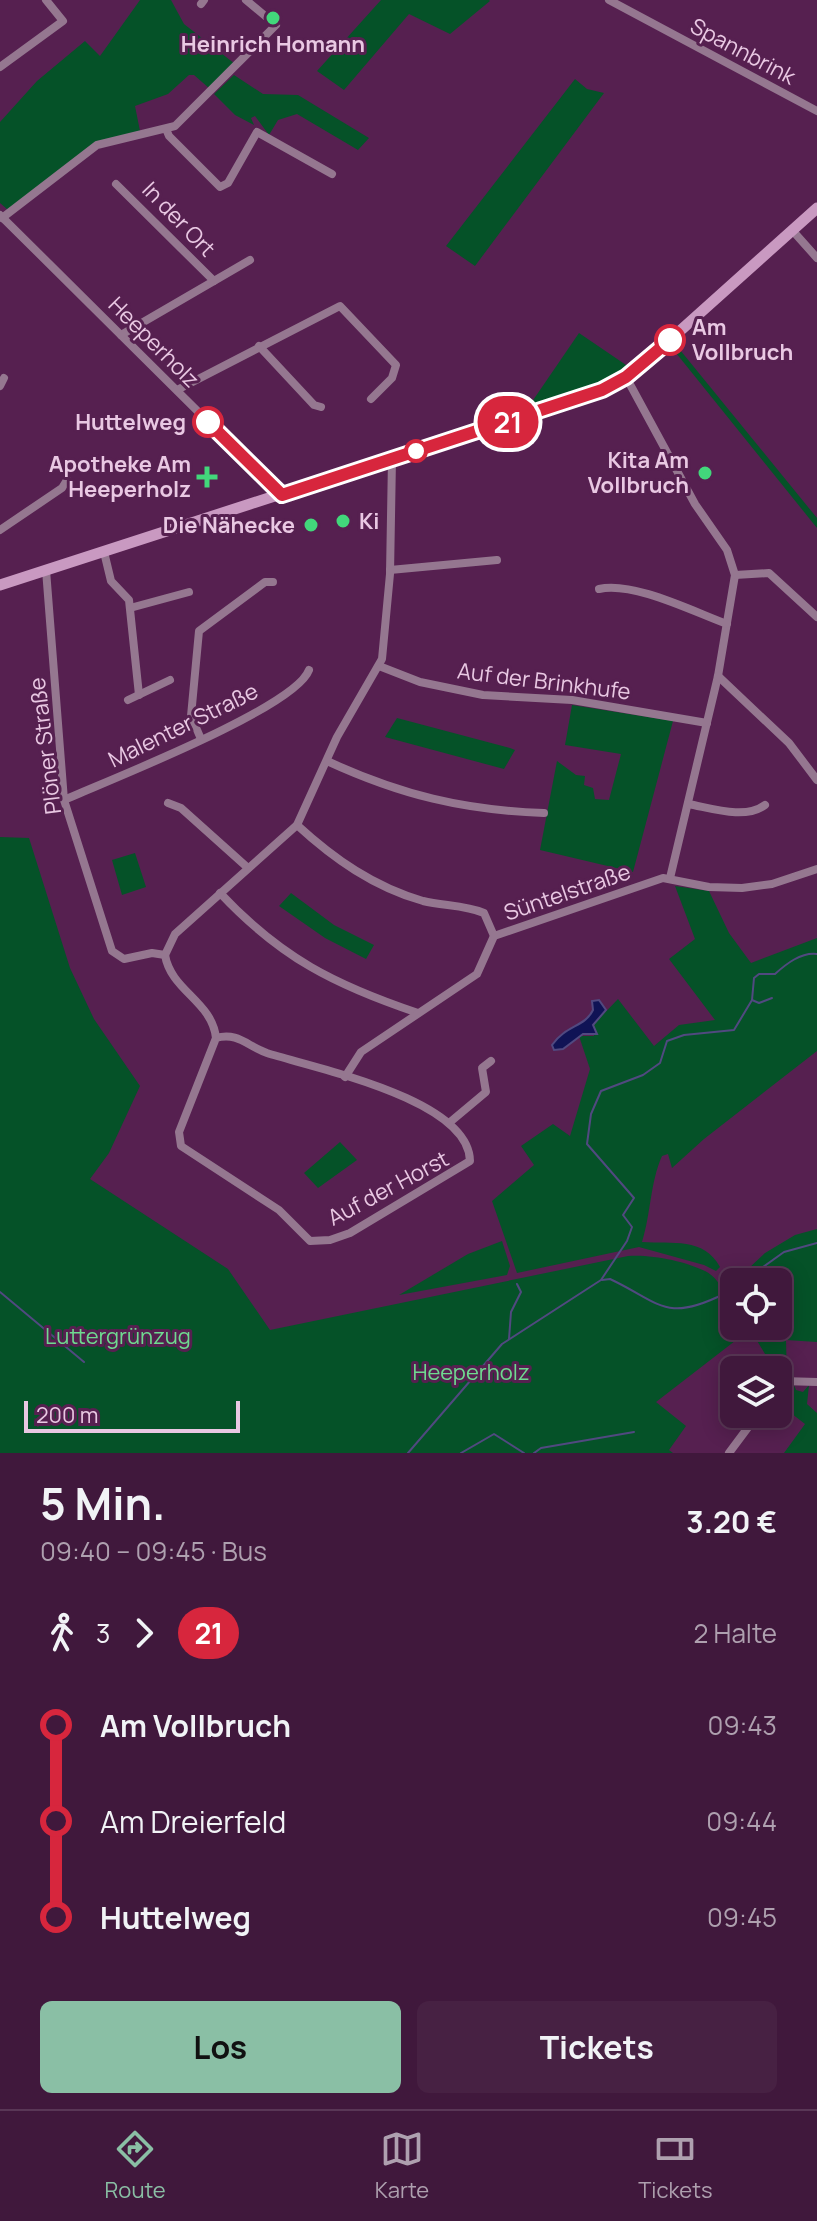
<!DOCTYPE html>
<html lang="de">
<meta charset="utf-8">
<style>
:root{--surface:#40183c;--page:#472143;--text:#f1f3f6;--muted:#aea0af;--line:#593756;--accent:#8abfa5}
body{margin:0;font-family:Manrope,sans-serif;background:var(--page);color:var(--text);height:100vh;display:flex;flex-direction:column;font-size:30px;white-space:nowrap}
*{box-sizing:border-box;margin:0}
p{font-size:26px;color:var(--muted)}
.icon{flex:none;width:44px;height:44px;fill:none;stroke:currentColor;stroke-width:2;stroke-linecap:round;stroke-linejoin:round}
.map{position:relative;height:1453px;overflow:hidden}
.sheet{display:flex;flex-direction:column;background:var(--surface);flex:1}
.sheet>*{flex:none}
.badge{padding:0 16px;border-radius:26px;font-size:28px;line-height:52px}
.controls{position:absolute;left:720px;top:1268px;display:grid;gap:16px}
.controls a{display:grid;place-items:center;width:72px;height:72px;border-radius:12px;background:var(--surface);box-shadow:0 4px 20px #0003,0 0 0 2px var(--line);font-size:40px}
.scale{position:absolute;left:24px;bottom:20px;width:216px;box-sizing:border-box;padding-left:8px;border:4px solid #e9c8e3;border-top:0;font-size:22px;line-height:28px;white-space:nowrap;color:#e9c8e3;-webkit-text-stroke:6px #562050;paint-order:stroke}
.map>.badge{position:absolute;translate:-50% -50%;box-shadow:0 0 0 4px #fff}
.legs{display:flex;align-items:center;gap:12px;height:88px;padding:0 40px;font-size:26px}
.legs p{margin-inline-start:auto}
.overview{display:flex;align-items:center;justify-content:space-between;height:136px;padding:0 40px}
h1{font-size:44px;font-weight:700;line-height:60px}
.action{display:flex;gap:16px;margin-top:auto;padding:16px 40px}
.action a{flex:1;height:92px;border-radius:12px;background:var(--accent);color:#111;font-size:32px;font-weight:700;line-height:92px;text-align:center}
.action a+a{background:var(--page);color:var(--text)}
ul{padding:0 40px;list-style:none}
li{display:flex;align-items:center;gap:28px;height:96px;font-size:30px}
li i{display:grid;place-items:center;width:12px;height:100%;margin:0 10px;background:currentColor}
li i::after{content:'';width:20px;height:20px;margin:-10px;border:6px solid;border-radius:50%;background:var(--surface)}
li p{margin-inline-start:auto}
li:first-child i{background:linear-gradient(#0000 50%,currentColor 0)}
li:last-child i{background:linear-gradient(currentColor 50%,#0000 0)}
.tab-bar{display:flex;justify-content:space-around;align-items:center;height:112px;border-top:2px solid var(--line);background:var(--surface);font-size:22px;color:var(--muted)}
.tab-bar a{display:grid;justify-items:center;gap:4px}
.tab-bar .active{color:var(--accent)}
.map>svg:first-child{display:block}
</style>
<div class="map">
<svg width="817" height="1453" viewBox="0 0 817 1453">
<rect width="100%" height="100%" fill="#562050"/>
<!-- green -->
<g fill="#055228">
<path d="M140 0H171L184 24 235 64 210 89 194 75H189L168 94 135 106 140 131 96 142 8 210 0 203V122L37 81 85 41 100 56Z"/>
<path d="M381 0H489L490 1 450 34 409 14 344 90 317 71Z"/>
<path d="M234 75 263 94 298 95 369 138 358 150 297 114 278 120 269 135 255 116 251 118 254 125 235 115 214 94Z"/>
<path d="M575 79 587 89 604 93 475 266 446 246Z"/>
<path d="M579 333 629 367 599 385 527 409Z"/>
<path d="M676 345 817 518V528L672 348Z"/>
<path d="M572 705 673 721 633 872 540 850 557 761 576 775 585 776 584 785 593 788 595 799 609 800 621 754 565 745Z"/>
<path d="M397 718 510 748 515 750 504 769 385 737Z"/>
<path d="M0 837 29 838 70 968 94 1019 140 1086 109 1153 90 1179 228 1269 270 1330 628 1256C650 1254 685 1261 705 1271 722 1279 734 1309 734 1326H740L744 1334 656 1402 686 1426 669 1450 673 1453H0Z"/>
<path d="M135 853 146 887 122 895 112 860Z"/>
<path d="M675 886 709 891 729 933 751 963 817 938V1051L704 1139 672 1168 668 1154 662 1156C650 1183 651 1214 642 1242 672 1244 704 1237 720 1267L716 1271 704 1265 639 1247 517 1273 492 1201 534 1165 521 1146 553 1124 570 1136 590 1069 579 1036H594L593 1025 618 999 654 1046 679 1025 715 1020 669 959 695 939Z"/>
<path d="M291 893 334 925 374 945 366 959 325 938 279 906Z"/>
<path d="M340 1142 357 1160 318 1188 304 1173Z"/>
<path d="M817 1229V1342L786 1340 787 1378 779 1377 748 1326H778V1282H734L765 1253 795 1235Z"/>
<path d="M502 1241 510 1266 507 1275 399 1295 468 1254Z"/>
<path d="M786 1385H794L796 1390 803 1392 809 1385 807 1404 817 1413V1453H784L805 1424 778 1403V1394Z"/>
</g>
<!-- water -->
<path fill="#101355" stroke="#514980" stroke-width="2" d="M599 1000 606 1010 593 1025 597 1034H583L563 1049 554 1050 552 1045C566 1025 585 1027 593 1010L592 1001Z"/>
<g fill="none" stroke-linecap="round" stroke-linejoin="round">
<!-- stream -->
<g stroke="#514980" stroke-width="2">
<path d="M752 1000 759 1003 772 998"/>
<path d="M602 1280 610 1279C661 1303 665 1323 724 1294"/>
<path d="M742 1282 784 1252 817 1243"/>
<path d="M730 1290 734 1288"/>
<path d="M0 1292 84 1362"/>
<path d="M721 1297 734 1320"/>
<path d="M737 1326 742 1335"/>
<path d="M509 1339 511 1312 521 1292 517 1284"/>
<path d="M408 1453 502 1344 601 1280 627 1241 632 1227 623 1215 634 1198 587 1144 591 1114 601 1091 643 1075 660 1063 667 1041 684 1035 734 1030 752 1000 754 978 759 974H775C786 964 801 952 817 954"/>
<path d="M461 1453 494 1434 524 1453"/>
<path d="M534 1453 541 1448 634 1432"/>
</g>
<!-- street -->
<g stroke="#957790" stroke-width="8">
<path d="M609 0 817 111"/>
<path d="M201 4 204 0"/>
<path d="M0 67 63 21 46 0"/>
<path d="M166 129 169 136 220 187 228 183 257 132 332 174"/>
<path d="M116 184 214 281"/>
<path d="M0 215 282 495"/>
<path d="M2 218 97 145 175 126 276 25 246 0"/>
<path d="M792 230 817 258"/>
<path d="M121 335 250 260"/>
<path d="M259 346 314 405 321 407"/>
<path d="M626 377 695 504 727 550 735 575 718 676 670 878"/>
<path d="M0 386 4 378"/>
<path d="M177 390 340 306 396 365 392 378 371 399"/>
<path d="M0 530 62 488 67 480"/>
<path d="M104 552 111 581 129 600 139 695"/>
<path d="M46 570 64 800 112 951 124 959 152 953 165 955"/>
<path d="M390 570 497 560"/>
<path d="M735 575 769 573 817 617"/>
<path d="M599 589C633 581 694 612 727 624"/>
<path d="M130 608 189 592"/>
<path d="M379 666 420 682 483 695 572 700 707 723"/>
<path d="M718 676 789 743 817 780"/>
<path d="M128 700 170 680"/>
<path d="M201 739 191 716 199 631 265 582H273"/>
<path d="M327 761C401 795 463 810 544 813"/>
<path d="M64 800C109 780 295 708 309 670"/>
<path d="M168 803 181 808 248 868"/>
<path d="M688 804C711 808 745 820 765 805"/>
<path d="M297 825C334 859 374 887 423 901 443 906 465 905 484 913L494 936"/>
<path d="M220 893C281 958 335 985 418 1013"/>
<path d="M165 955C171 991 212 1001 216 1038 238 1032 247 1046 267 1053 314 1068 469 1099 470 1161L350 1233 330 1240 310 1241 279 1210 181 1146 179 1132 216 1038"/>
<path d="M165 955 175 934 297 825 337 737 382 659 390 574 392 459"/>
<path d="M345 1077 361 1052 477 974 494 936 663 878 709 887 742 888 772 884 817 869"/>
<path d="M449 1123 486 1092 482 1068 491 1061"/>
<path d="M782 1381 817 1382"/>
<path d="M729 1453 758 1414"/>
</g>
<!-- secondary -->
<path stroke="#c999c1" stroke-width="11" d="M0 585 602 390 626 377 652 356 817 208"/>
</g>
<g fill="none" stroke-linecap="round" stroke-linejoin="round">
<!-- line-1 casing -->
<g stroke="#fff" stroke-width="18">
<path id="line-1" d="M208 422 282 495 602 390 626 377 670 340"/>
</g>
<!-- line-1 -->
<use href="#line-1" stroke="#d7263d" stroke-width="12"/>
</g>
<!-- markers -->
<g fill="#42d77b" stroke="#562050" stroke-width="3">
<circle cx="273" cy="18" r="8"/>
<circle cx="705" cy="473" r="8"/>
<path d="M203 465h8v8h8v8h-8v8h-8v-8h-8v-8h8z"/>
<circle cx="343" cy="521" r="8"/>
<circle cx="311" cy="525" r="8"/>
</g>
<g fill="#fff" stroke="#d7263d" stroke-width="4">
<circle cx="670" cy="340" r="14"/>
<circle cx="208" cy="422" r="14"/>
<circle cx="416" cy="451" r="10"/>
</g>
<g text-anchor="middle" stroke-width="6" stroke-linejoin="round" paint-order="stroke">
<!-- poi labels -->
<g font-size="22" font-weight="bold" fill="#e9c8e3" stroke="#562050" text-anchor="end">
<text x="273" y="52" text-anchor="middle">Heinrich Homann</text>
<text x="689" y="468">Kita Am<tspan x="689" dy="25">Vollbruch</tspan></text>
<text x="191" y="472">Apotheke Am<tspan x="191" dy="25">Heeperholz</tspan></text>
<text x="359" y="529" text-anchor="start">Ki</text>
<text x="295" y="533">Die Nähecke</text>
</g>
<!-- street labels -->
<g font-size="22" fill="#e9c8e3" stroke="#562050">
<text transform="translate(743 51) rotate(28)" y="8">Spannbrink</text>
<text transform="translate(179 219) rotate(46)" y="8">In der Ort</text>
<text transform="translate(154 342) rotate(45)" y="8">Heeperholz</text>
<text transform="translate(544 681) rotate(7)" y="8">Auf der Brinkhufe</text>
<text transform="translate(183 725) rotate(-26)" y="8">Malenter Straße</text>
<text transform="translate(45 746) rotate(-97)" y="8">Plöner Straße</text>
<text transform="translate(567 892) rotate(-19)" y="8">Süntelstraße</text>
<text transform="translate(388 1188) rotate(-28)" y="8">Auf der Horst</text>
</g>
<!-- stop labels -->
<g font-size="22" font-weight="bold" fill="#e9c8e3" stroke="#562050" text-anchor="start">
<text x="692" y="335">Am<tspan x="692" dy="25">Vollbruch</tspan></text>
<text x="186" y="430" text-anchor="end">Huttelweg</text>
</g>
<!-- park labels -->
<g font-size="22" fill="#6fda90" stroke="#562050">
<text x="118" y="1344">Luttergrünzug</text>
<text x="471" y="1380">Heeperholz</text>
</g>
</g>
</svg>
<div class="controls">
<a><svg class="icon" aria-label="locate" viewBox="0 0 24 24"><circle cx="12" cy="12" r="6"/><path d="M12 2v4M12 18v4M2 12h4M18 12h4"/></svg></a>
<a><svg class="icon" aria-label="layers" viewBox="0 0 24 24"><path d="M12 4l9 5-9 5-9-5zM3 14l9 5 9-5"/></svg></a>
</div>
<div class="scale">200 m</div>
<b class="badge" style="left:508px;top:422px;background:#d7263d;color:#fff">21</b>
</div>
<section class="sheet">
<div class="overview"><div><h1>5 Min.</h1><p>09:40 – 09:45 · Bus</p></div><b>3.20 €</b></div>
<div class="legs"><svg class="icon" aria-label="walk" viewBox="0 0 24 24"><circle cx="13" cy="4" r="2"/><path d="M13 8l-2 6 4 7M11 14l-3 7M7 12l3-4h3l4 4"/></svg>3<svg class="icon" aria-label="forward" viewBox="0 0 24 24"><path d="M9 5l7 7-7 7"/></svg><b class="badge" style="background:#d7263d;color:#fff">21</b><p>2 Halte</p></div>
<ul>
<li><i style="color:#d7263d"></i><b>Am Vollbruch</b><p>09:43</p></li>
<li><i style="color:#d7263d"></i><span>Am Dreierfeld</span><p>09:44</p></li>
<li><i style="color:#d7263d"></i><b>Huttelweg</b><p>09:45</p></li>
</ul>
<div class="action"><a>Los</a><a>Tickets</a></div>
</section>
<nav class="tab-bar">
<a class="active"><svg class="icon" aria-label="directions" viewBox="0 0 24 24"><path d="M12 3l9 9-9 9-9-9zM9 14v-3h6M13 9l2 2-2 2"/></svg>Route</a>
<a><svg class="icon" aria-label="map" viewBox="0 0 24 24"><path d="M3 6l6-2 6 2 6-2v14l-6 2-6-2-6 2zM9 4v14M15 6v14"/></svg>Karte</a>
<a><svg class="icon" aria-label="tickets" viewBox="0 0 24 24"><path d="M3 7h18v10H3zM15 7v10"/></svg>Tickets</a>
</nav>
